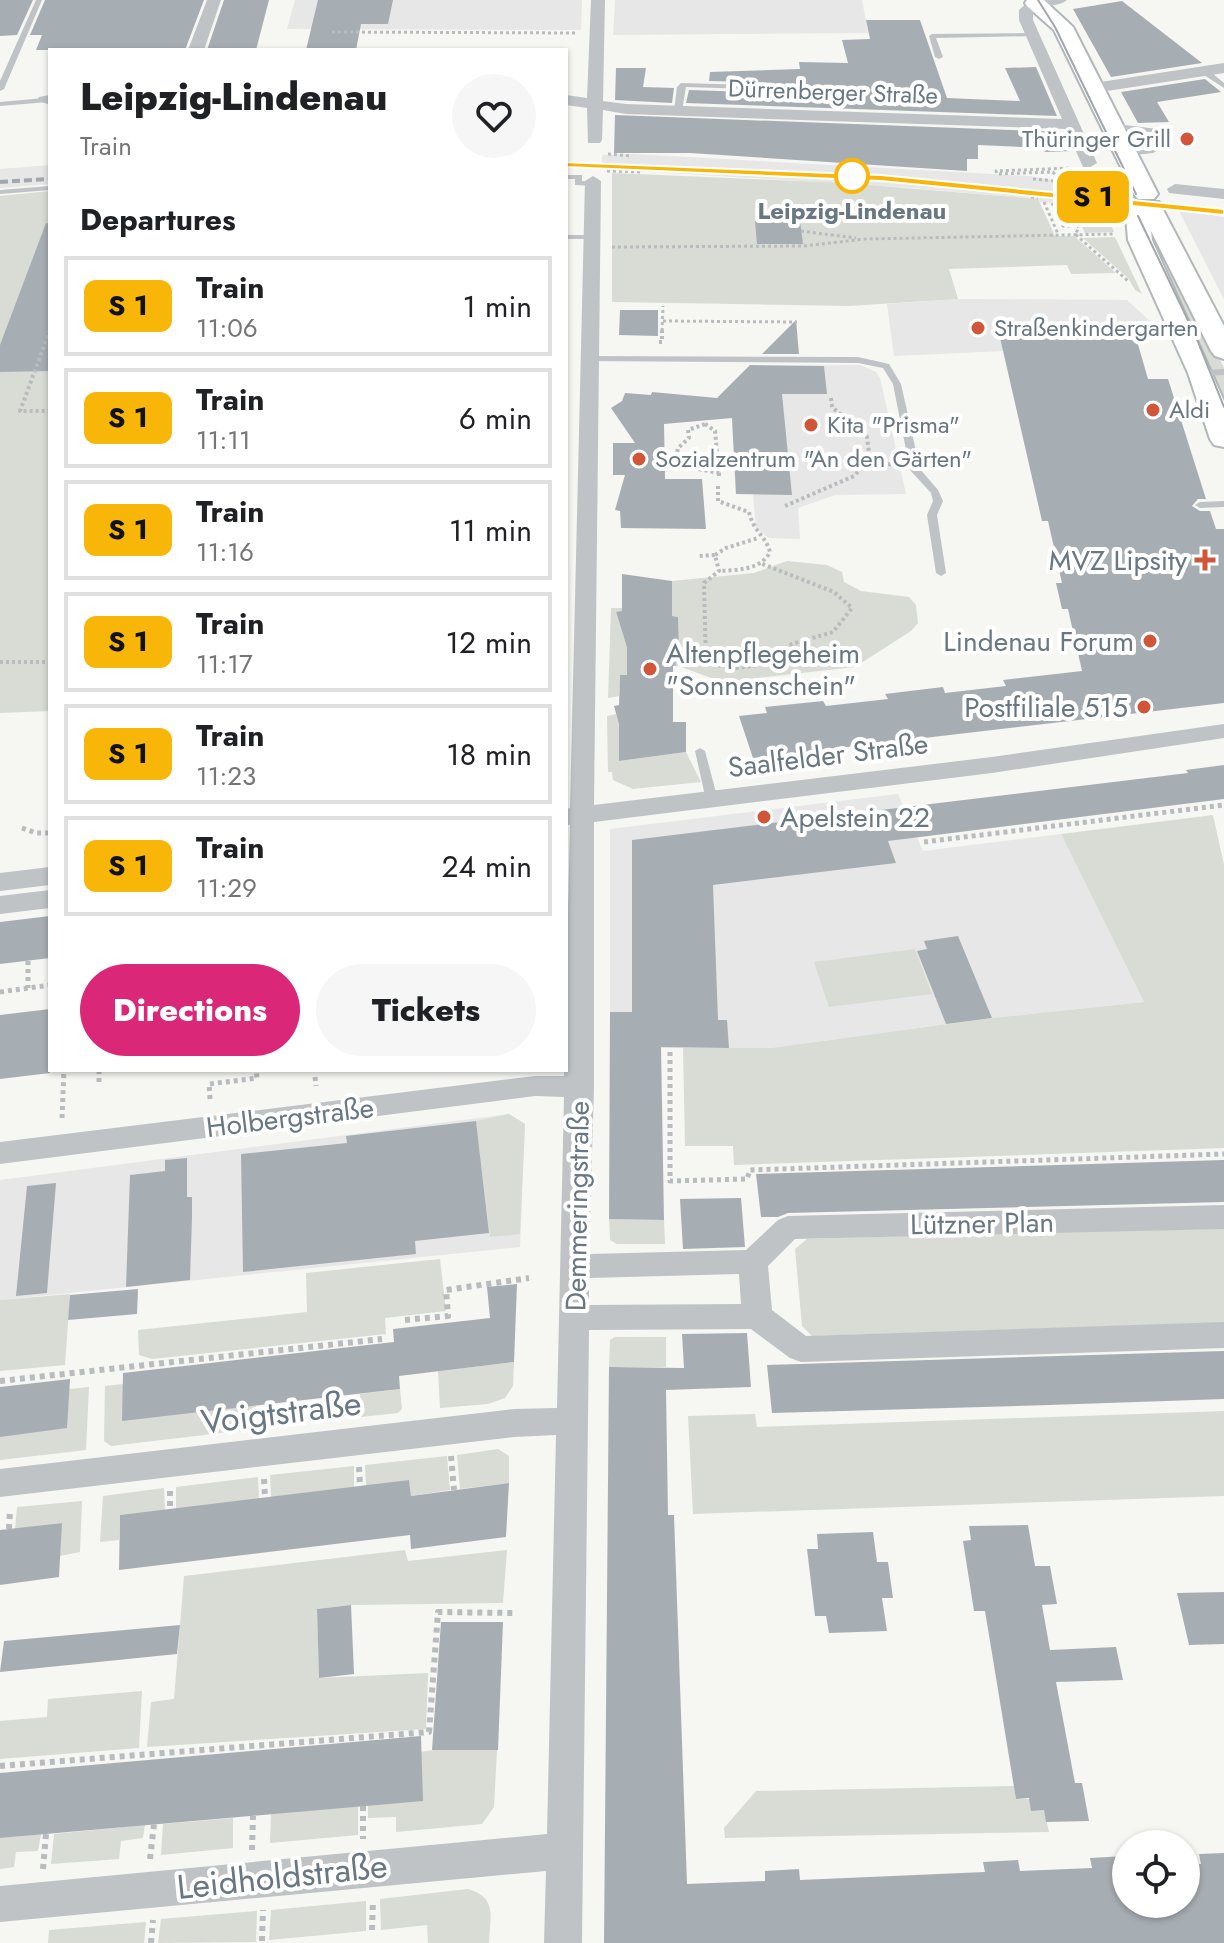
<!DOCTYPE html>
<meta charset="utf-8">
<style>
:root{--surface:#fff;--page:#f6f6f6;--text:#202124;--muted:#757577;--line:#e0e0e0;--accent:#db2777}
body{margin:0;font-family:Jost,sans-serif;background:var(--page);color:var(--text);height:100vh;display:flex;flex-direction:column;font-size:30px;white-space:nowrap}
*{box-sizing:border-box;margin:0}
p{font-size:26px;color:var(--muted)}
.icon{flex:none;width:44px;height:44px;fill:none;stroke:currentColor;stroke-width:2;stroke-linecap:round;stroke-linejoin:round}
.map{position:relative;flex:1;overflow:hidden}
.sheet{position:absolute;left:48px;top:48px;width:520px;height:1024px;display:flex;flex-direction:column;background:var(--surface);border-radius:0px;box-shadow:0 2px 6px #0004}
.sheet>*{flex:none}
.badge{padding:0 16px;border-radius:12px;font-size:28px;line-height:52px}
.fabs{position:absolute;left:1112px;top:1830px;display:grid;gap:16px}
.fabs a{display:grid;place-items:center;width:88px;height:88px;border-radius:50%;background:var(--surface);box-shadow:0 2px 6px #0004;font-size:40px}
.map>.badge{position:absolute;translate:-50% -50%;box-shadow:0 0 0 4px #fff}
h2{padding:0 32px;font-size:30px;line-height:72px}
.round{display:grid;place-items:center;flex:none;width:84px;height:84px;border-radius:42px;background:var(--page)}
.overview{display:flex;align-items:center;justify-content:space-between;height:136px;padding:0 32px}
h1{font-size:38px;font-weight:800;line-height:60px}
.action{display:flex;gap:16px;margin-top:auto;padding:16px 32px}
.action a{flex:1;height:92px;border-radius:48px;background:var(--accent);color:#fff;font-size:32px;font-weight:800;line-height:92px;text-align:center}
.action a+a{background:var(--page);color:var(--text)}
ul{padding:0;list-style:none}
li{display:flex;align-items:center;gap:24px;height:100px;margin:0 16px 12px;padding:0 16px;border:4px solid var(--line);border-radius:0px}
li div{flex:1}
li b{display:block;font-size:30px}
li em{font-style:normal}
li .badge{min-width:88px;font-weight:700;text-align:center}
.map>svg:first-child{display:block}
</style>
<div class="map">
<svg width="1224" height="1943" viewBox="0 0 1224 1943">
<rect width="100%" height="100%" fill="#f6f6f3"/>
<!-- built -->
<g fill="#e6e7e6">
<path d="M295 0H582L581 30 287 29Z"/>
<path d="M615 0H862L868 33 613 35Z"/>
<path d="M633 154 1029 176 1091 186 1088 202 1056 203 1040 202 1038 199 914 188 602 169V155Z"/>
<path d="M50 165V184L0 188V169Z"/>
<path d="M1179 211 1224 217V299L1202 256Z"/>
<path d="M958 299 1127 300 1152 323 1133 327 999 329 1003 351 894 356 887 304Z"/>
<path d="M860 365 876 372 880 378 906 494 835 495 798 508 800 539 769 538 756 528 753 494H736L730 386 750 366Z"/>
<path d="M898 794 923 851 1061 834 1144 1002 992 1018 771 1048H610V829Z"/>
<path d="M509 1114 525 1124 520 1247 0 1300V1180Z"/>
</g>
<!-- green -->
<g fill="#d8dcd4">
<path d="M612 173 844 183 1038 199 1055 236H1074L1116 273 1071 274 1067 265 949 269 958 299 849 306 612 302Z"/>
<path d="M50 191V711L0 713V196Z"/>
<path d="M1071 203 1100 204 1107 218 1099 219 1103 227H1112L1114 232 1085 233Z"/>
<path d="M1115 237 1142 294 1135 290 1128 278 1083 238Z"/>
<path d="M1177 267 1224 368V421L1159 268Z"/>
<path d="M787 561 827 565 842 572 844 582 861 591 909 597 916 605 918 623 911 631 855 667 722 682 673 664 678 617 672 616V581L754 573Z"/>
<path d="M611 608H627V611L616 613 625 639H627V675H620L619 696 608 698Z"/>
<path d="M616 714 626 742 619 743V761L686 752 701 782 633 789 613 780 612 772H608L607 716Z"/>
<path d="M1213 815 1224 865V1148L734 1165 733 1146H685L683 1048H771L992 1018 1144 1002 1061 834Z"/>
<path d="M915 949 932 994 829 1007 814 962Z"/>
<path d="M509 1114 525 1124 520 1234 490 1237 476 1121Z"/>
<path d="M609 1219 664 1220 665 1244H617L610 1240Z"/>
<path d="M1224 1226V1323L812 1336 802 1326 795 1249 807 1239Z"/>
<path d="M440 1259 446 1311 385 1318 386 1334 152 1359 139 1355 138 1330 307 1312 306 1273Z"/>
<path d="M70 1294 65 1365 0 1371V1300Z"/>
<path d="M615 1337H666V1367H609L610 1340Z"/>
<path d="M514 1362 513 1386 505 1398 488 1404 440 1408 438 1371Z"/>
<path d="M123 1384 256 1406 255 1429 111 1446 104 1441 105 1386Z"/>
<path d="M89 1387 86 1450 0 1460V1436L69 1389Z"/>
<path d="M400 1389 402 1409 398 1413 361 1417 360 1394Z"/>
<path d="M1224 1411V1496L693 1514 688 1416 755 1414 757 1427Z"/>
<path d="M498 1449 509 1456V1483L460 1489 457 1455Z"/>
<path d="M447 1456 450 1490 411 1496 409 1480 366 1486 365 1465Z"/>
<path d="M354 1466V1487L271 1497 270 1475Z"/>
<path d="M258 1477 259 1499 176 1509V1487Z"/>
<path d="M164 1488 165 1510 120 1515 119 1540 100 1542 103 1496Z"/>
<path d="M82 1501 80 1552 60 1556 61 1523 15 1529 17 1507Z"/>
<path d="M405 1550 408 1561 507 1550 503 1603 351 1605 317 1609 319 1678 428 1673 426 1729 147 1747 151 1702 174 1699 184 1576Z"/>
<path d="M142 1691 139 1748 0 1759V1721L47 1717 48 1699Z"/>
<path d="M433 1750H497L494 1807 482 1824 396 1832V1817L368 1818V1806L421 1752Z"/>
<path d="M1014 1786 1016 1799H1029L1044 1810 1049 1832 725 1838 724 1828 756 1791Z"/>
<path d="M358 1806V1835L270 1843 271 1814Z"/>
<path d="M233 1818V1848L161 1855 163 1824Z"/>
<path d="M145 1825 143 1838 121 1841 119 1859 51 1864 54 1834Z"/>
<path d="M41 1834 38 1851 16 1852 14 1867 0 1869V1838Z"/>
<path d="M468 1889C498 1898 490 1917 489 1943H428L427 1925 381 1930 380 1899Z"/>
<path d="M366 1901V1931L269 1940 271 1910Z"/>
<path d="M257 1911 256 1942 158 1943 161 1919Z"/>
<path d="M146 1922 144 1943H48L49 1930Z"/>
</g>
<!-- building -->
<g fill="#a7aeb3">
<path d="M0 0H33L17 35 0 36Z"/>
<path d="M45 0H204L185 50H36L42 35H30Z"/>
<path d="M224 0H269L256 50H207Z"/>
<path d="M318 0H393L388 24H361L356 50H306Z"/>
<path d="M1122 1 1202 63 1111 77 1073 9Z"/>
<path d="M866 20H920L947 98 1020 101 1005 68 1036 67 1057 116 686 103 689 90 749 92 756 88 749 82 709 81 710 72 800 69 799 62 848 63 842 40 870 39Z"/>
<path d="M616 68H646L643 87 674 88 672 103 615 100Z"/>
<path d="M1205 79 1221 92 1157 102 1169 122 1138 123 1121 92Z"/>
<path d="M615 115 1064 132 1072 151 1045 152 1043 148 978 145V159H967V171L690 153H614Z"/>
<path d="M755 221H800L803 244H757Z"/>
<path d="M46 223 50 224V371L0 372V345Z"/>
<path d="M620 310H658V336L619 335Z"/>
<path d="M796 320 799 354H762Z"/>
<path d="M1133 327 1148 379H1168L1206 499H1198L1192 506 1200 511H1210L1216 529H1224V703L753 758 739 716 767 713 765 707 823 701 826 706 888 699 885 694 943 687 945 693 1006 686 1003 680 1082 671 1068 609H1062L1056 583H1062L1048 521H1042L998 329Z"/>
<path d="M750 365 824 366 827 394H782L792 495 736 494 732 418 664 424 665 479H702L706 529 621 528 620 511 615 510 625 475H613V443H635L611 408 622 401 625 393 651 395 652 392 717 398Z"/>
<path d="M622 574 672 581V616L678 617 679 655H673V722H686V752L619 761V724L614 706 619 705 620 675H627V647L616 612 622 611Z"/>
<path d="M1224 765V799L888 841 896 863 713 885 718 1020H727L729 1048 661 1047 664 1220 609 1219 610 1012H632V840L1188 773 1186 770Z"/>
<path d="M50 916V958L0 964V922Z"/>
<path d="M958 936 992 1018 946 1024 917 951 927 949 924 941Z"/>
<path d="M50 1009V1073L0 1079V1015Z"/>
<path d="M476 1121 489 1233 415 1241 416 1254 243 1272 241 1154 347 1143 346 1136Z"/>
<path d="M187 1158V1197H192V1217L190 1280 126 1287 130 1175 165 1171V1160Z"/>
<path d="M1224 1160V1202L788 1213 778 1217H761L756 1174Z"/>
<path d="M56 1183 47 1293 16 1296 27 1186Z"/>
<path d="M741 1198 745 1247 683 1249 680 1199Z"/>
<path d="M517 1284 514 1362 399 1376 400 1389 122 1421 123 1373 394 1342 393 1329 490 1318 487 1287Z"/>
<path d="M138 1289 137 1314 68 1320 70 1295Z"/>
<path d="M747 1333 751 1387 666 1390 668 1515H674L687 1884 765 1881V1871L799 1869 800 1880 985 1872 983 1862 1018 1860 1020 1871 1092 1868 1090 1858 1126 1856V1904H1186V1865L1201 1864 1199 1854 1224 1853V1943H604L609 1367 684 1368 682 1334Z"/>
<path d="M1224 1351V1399L1049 1405 772 1413 767 1365Z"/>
<path d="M70 1379 67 1428 0 1437V1387Z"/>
<path d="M409 1480 411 1496 509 1483 506 1537 411 1549 410 1535 119 1570 120 1515Z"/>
<path d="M62 1523 59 1577 0 1585V1530Z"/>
<path d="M1028 1525 1035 1566H1050L1057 1604 1042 1605 1050 1650 1116 1647 1123 1680 1056 1682 1075 1783H1082L1089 1821 1046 1822 1044 1810 1031 1811 1029 1798 1016 1799 985 1611H974L963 1541 971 1540 969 1526Z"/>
<path d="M873 1532 877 1562H888L893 1598H882L887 1631 829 1633 826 1616H815L807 1549H818L817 1534Z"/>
<path d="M1224 1592V1644L1189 1645 1177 1593Z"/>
<path d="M351 1605 354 1674 319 1678 317 1609Z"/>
<path d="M441 1622H503L498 1750H432Z"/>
<path d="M180 1625 177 1654 0 1672 4 1641Z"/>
<path d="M421 1736 423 1801 0 1838V1773Z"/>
</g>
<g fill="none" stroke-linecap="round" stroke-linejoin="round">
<!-- secondary casing -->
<g stroke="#b2b7ba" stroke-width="4">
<g id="secondary">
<path d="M1027 0H1044L1073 27 1158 194 1154 199H1138L1134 194 1054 30 1028 7 1025 3Z"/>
<path d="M1133 198 1143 202H1159L1224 326V359L1215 356 1211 351 1151 231 1152 240 1224 401V447L1214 445 1210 439 1188 373 1128 240 1126 216 1121 205 1125 200Z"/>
</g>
</g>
<!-- path-far3 -->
<g stroke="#b9bcbe" stroke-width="3" stroke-dasharray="3 3" stroke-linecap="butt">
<path d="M332 32 577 33"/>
<path d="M608 154 632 156"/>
<path d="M607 171 642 172"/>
<path d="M1104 172 1111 190"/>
<path d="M1092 178 1097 188"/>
<path d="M1033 179 1055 181 1057 178 1053 172 997 174 996 171 1071 168"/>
<path d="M1031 197 1038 198"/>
<path d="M1044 202 1058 234"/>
<path d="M1052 203 1063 226H1069L1060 205H1068L1079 228 1075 234 1128 281"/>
<path d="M801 231 856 238"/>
<path d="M612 247 804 246 865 239 1114 234"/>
<path d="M663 321 797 322"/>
<path d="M662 331 663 306"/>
</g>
<!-- path-far2 -->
<g stroke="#b9bcbe" stroke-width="4" stroke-dasharray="3 3" stroke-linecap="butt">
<path d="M50 330 20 411H50"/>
<path d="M659 342H662V329"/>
<path d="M831 398 832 407 867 437 869 453 864 465"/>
<path d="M705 424 715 431 719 473 682 466 676 457 678 448 689 438 688 430Z"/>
<path d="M719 473V479"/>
<path d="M718 486V501L749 512C754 533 766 536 770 552 761 570 737 570 719 571"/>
<path d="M785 506 854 476 864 465 897 464"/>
<path d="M715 555 726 548 758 538"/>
<path d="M0 662H50"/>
<path d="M673 664H706L704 583 719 571 715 555 699 556"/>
<path d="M706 664 736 668 759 665 792 644 833 632 852 608 834 592 760 563"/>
</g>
<!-- path-far1 -->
<g stroke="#b9bcbe" stroke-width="5" stroke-dasharray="4 4" stroke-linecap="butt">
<path d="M22 828 36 833H50"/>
<path d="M924 842 1224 805"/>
<path d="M28 961V988"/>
<path d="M0 992 50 985"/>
<path d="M670 1052V1181L747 1179 750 1170 1224 1154"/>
<path d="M99 1070V1084"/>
<path d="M315 1077 316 1086"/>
<path d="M210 1099 209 1084 257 1078 256 1070"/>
<path d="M62 1118 64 1070"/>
</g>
<!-- path -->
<g stroke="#b9bcbe" stroke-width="6" stroke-dasharray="5 5" stroke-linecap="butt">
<path d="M405 1320 448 1316 446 1290 529 1278"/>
<path d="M0 1381 382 1339"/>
<path d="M451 1456 454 1490"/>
<path d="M359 1467 360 1486"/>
<path d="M264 1479 265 1498"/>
<path d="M170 1491V1509"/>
<path d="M9 1529 10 1510"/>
<path d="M0 1766 429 1732 438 1612 513 1613"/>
<path d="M363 1806V1839"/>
<path d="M252 1850 253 1816"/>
<path d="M150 1859 154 1824"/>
<path d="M43 1869 46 1834"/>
<path d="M372 1930 373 1900"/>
<path d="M262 1941 263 1910"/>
<path d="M151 1943 153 1920"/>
</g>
<!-- service -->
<g fill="#bfc3c6" fill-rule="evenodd">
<path d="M36 0H42L4 89 0 91V81Z"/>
<path d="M1033 33 1035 34V36L936 38 943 57 939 59 935 57 929 36 932 34Z"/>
<path d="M1201 69H1207L1224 83V88L1201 73Z"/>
<path d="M681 83 749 85 753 87 749 89 686 87 682 111 678 113 674 111 677 87Z"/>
<path d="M45 98H48V102L0 106V102Z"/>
<path d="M1109 123 1157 129 1166 146 1153 153 1124 156V152L1151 149 1158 145 1151 133 1112 127H1109Z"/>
<path d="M566 175H582V181L594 182 598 184 594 186 575 185V179H566Z"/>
<path d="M50 186V190L0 194V190Z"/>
<path d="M566 235H592L596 237 592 239H566Z"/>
<path d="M588 356 858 357 889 364 901 384 920 469 938 490 943 501 937 515 946 573 941 576 936 573 927 515 933 501 931 493 910 470 893 384 883 368 858 363 585 361V357Z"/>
<path d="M1224 369V375L1201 376 1197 373 1201 370Z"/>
<path d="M1224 501V507L1200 508 1195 505 1200 502Z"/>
<path d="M700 748 705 751 718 800 712 804 706 800 695 751Z"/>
</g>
<!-- minor -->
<g fill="#bfc3c6" fill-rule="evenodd">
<path d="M207 0H221L204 50H188Z"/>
<path d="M591 0H605L603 101 626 104 1062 119 1019 20V10L1030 0H1067C1058 8 1043 3 1033 11V20L1097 163 1089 168 1083 167 1066 129 626 114 603 110 602 140 600 143H588L587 108 566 105V95L587 98Z"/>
<path d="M1224 63V73L1094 93 1086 88 1094 83Z"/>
<path d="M50 95V105L37 100 39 97Z"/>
<path d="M593 176 601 181 594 805 992 757 1224 724V738L992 773 594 822V1087L589 1254 746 1250 778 1220 788 1216 1224 1205V1229L795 1239 768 1266 772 1310 806 1336 1224 1322V1348L801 1362 790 1358 751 1329 589 1330 582 1943H544L546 1871 0 1922V1886L547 1834 556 1435 514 1437 0 1497V1469L514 1409 557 1408 564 1097 535 1096 0 1164V1142L535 1076H564L570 825H566V809L570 808 585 181ZM739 1274 741 1304 589 1305V1278Z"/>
<path d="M1175 184 1224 189V199L1169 193 1167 189Z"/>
<path d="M50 867V885L0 891V873Z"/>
<path d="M50 890V908L0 914V896Z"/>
</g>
<!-- secondary -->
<use href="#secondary" fill="#fff" fill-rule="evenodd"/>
<!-- tram -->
<g stroke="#a1a7ab" stroke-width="2">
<path d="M1038 0 1055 27 1136 194"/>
<path d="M1138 216 1196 337 1224 407"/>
</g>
<!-- rail -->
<g stroke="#a1a7ab" stroke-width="4" stroke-dasharray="8 4" stroke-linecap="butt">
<path d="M566 164 896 179 1224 212"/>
<path d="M0 182 50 179"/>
</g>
</g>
<!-- line -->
<path fill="#f8b608" stroke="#fff" stroke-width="2" d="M562 162 881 175 1224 209V215L881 181 566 167Z"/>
<!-- markers -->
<g fill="#d05539" stroke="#fff" stroke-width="3">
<circle cx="1187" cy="139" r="8"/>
<circle cx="978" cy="328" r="8"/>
<circle cx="1153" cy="410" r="8"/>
<circle cx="811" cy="425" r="8"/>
<circle cx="639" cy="459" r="8"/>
<path d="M1201 548h8v8h8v8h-8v8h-8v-8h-8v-8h8z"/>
<circle cx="1150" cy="641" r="8"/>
<circle cx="650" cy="669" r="8"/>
<circle cx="1144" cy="707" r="8"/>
<circle cx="764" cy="817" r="8"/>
</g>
<circle fill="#fff" stroke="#f8b608" stroke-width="4" cx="852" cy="176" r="16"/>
<g text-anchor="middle" stroke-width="8" stroke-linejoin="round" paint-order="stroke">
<!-- far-street labels -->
<g font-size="24" fill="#687781" stroke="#fff">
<text transform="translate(833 92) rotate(2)" y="8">Dürrenberger Straße</text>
</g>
<!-- far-poi labels -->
<g font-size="24" fill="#687781" stroke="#fff" text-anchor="start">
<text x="1171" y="147" text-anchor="end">Thüringer Grill</text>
<text x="994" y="336">Straßenkindergarten</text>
<text x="1169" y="418">Aldi</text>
<text x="827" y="433">Kita "Prisma"</text>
<text x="655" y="467">Sozialzentrum "An den Gärten"</text>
</g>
<!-- far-stop labels -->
<g font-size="24" font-weight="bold" fill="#687781" stroke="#fff">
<text x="852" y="219">Leipzig-Lindenau</text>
</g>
<!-- poi labels -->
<g font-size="28" fill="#687781" stroke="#fff" text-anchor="end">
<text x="1187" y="570">MVZ Lipsity</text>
<text x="1134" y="651">Lindenau Forum</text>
<text x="666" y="663" text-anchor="start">Altenpflegeheim<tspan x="666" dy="32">"Sonnenschein"</tspan></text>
<text x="1128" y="717">Postfiliale 515</text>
<text x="780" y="827" text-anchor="start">Apelstein 22</text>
</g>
<!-- street labels -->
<g font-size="28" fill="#687781" stroke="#fff">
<text transform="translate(828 755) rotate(-7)" y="10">Saalfelder Straße</text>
<text transform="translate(290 1117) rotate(-7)" y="10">Holbergstraße</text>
<text transform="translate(577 1206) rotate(-89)" y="10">Demmeringstraße</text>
<text transform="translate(982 1223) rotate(-1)" y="10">Lützner Plan</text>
</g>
<!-- near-street labels -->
<g font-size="34" fill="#687781" stroke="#fff">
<text transform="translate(281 1412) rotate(-7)" y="12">Voigtstraße</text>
<text transform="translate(282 1876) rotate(-6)" y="12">Leidholdstraße</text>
</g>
</g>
</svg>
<div class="fabs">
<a><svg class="icon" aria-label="locate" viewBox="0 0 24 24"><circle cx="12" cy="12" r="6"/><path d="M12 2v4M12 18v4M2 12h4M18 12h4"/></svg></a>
</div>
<b class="badge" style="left:1093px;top:197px;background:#f8b608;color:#111">S 1</b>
<section class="sheet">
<div class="overview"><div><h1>Leipzig-Lindenau</h1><p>Train</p></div><a class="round"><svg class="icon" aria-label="heart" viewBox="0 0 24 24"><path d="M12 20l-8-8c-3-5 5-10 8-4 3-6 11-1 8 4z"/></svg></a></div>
<h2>Departures</h2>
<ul>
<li><span class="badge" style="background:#f8b608;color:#111">S 1</span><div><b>Train</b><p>11:06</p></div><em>1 min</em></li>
<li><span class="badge" style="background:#f8b608;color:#111">S 1</span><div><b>Train</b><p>11:11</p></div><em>6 min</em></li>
<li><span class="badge" style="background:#f8b608;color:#111">S 1</span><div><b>Train</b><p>11:16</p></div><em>11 min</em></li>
<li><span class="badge" style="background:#f8b608;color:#111">S 1</span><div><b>Train</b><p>11:17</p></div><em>12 min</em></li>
<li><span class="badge" style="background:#f8b608;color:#111">S 1</span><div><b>Train</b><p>11:23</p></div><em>18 min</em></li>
<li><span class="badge" style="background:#f8b608;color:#111">S 1</span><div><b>Train</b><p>11:29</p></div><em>24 min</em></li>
</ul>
<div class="action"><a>Directions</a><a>Tickets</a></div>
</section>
</div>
